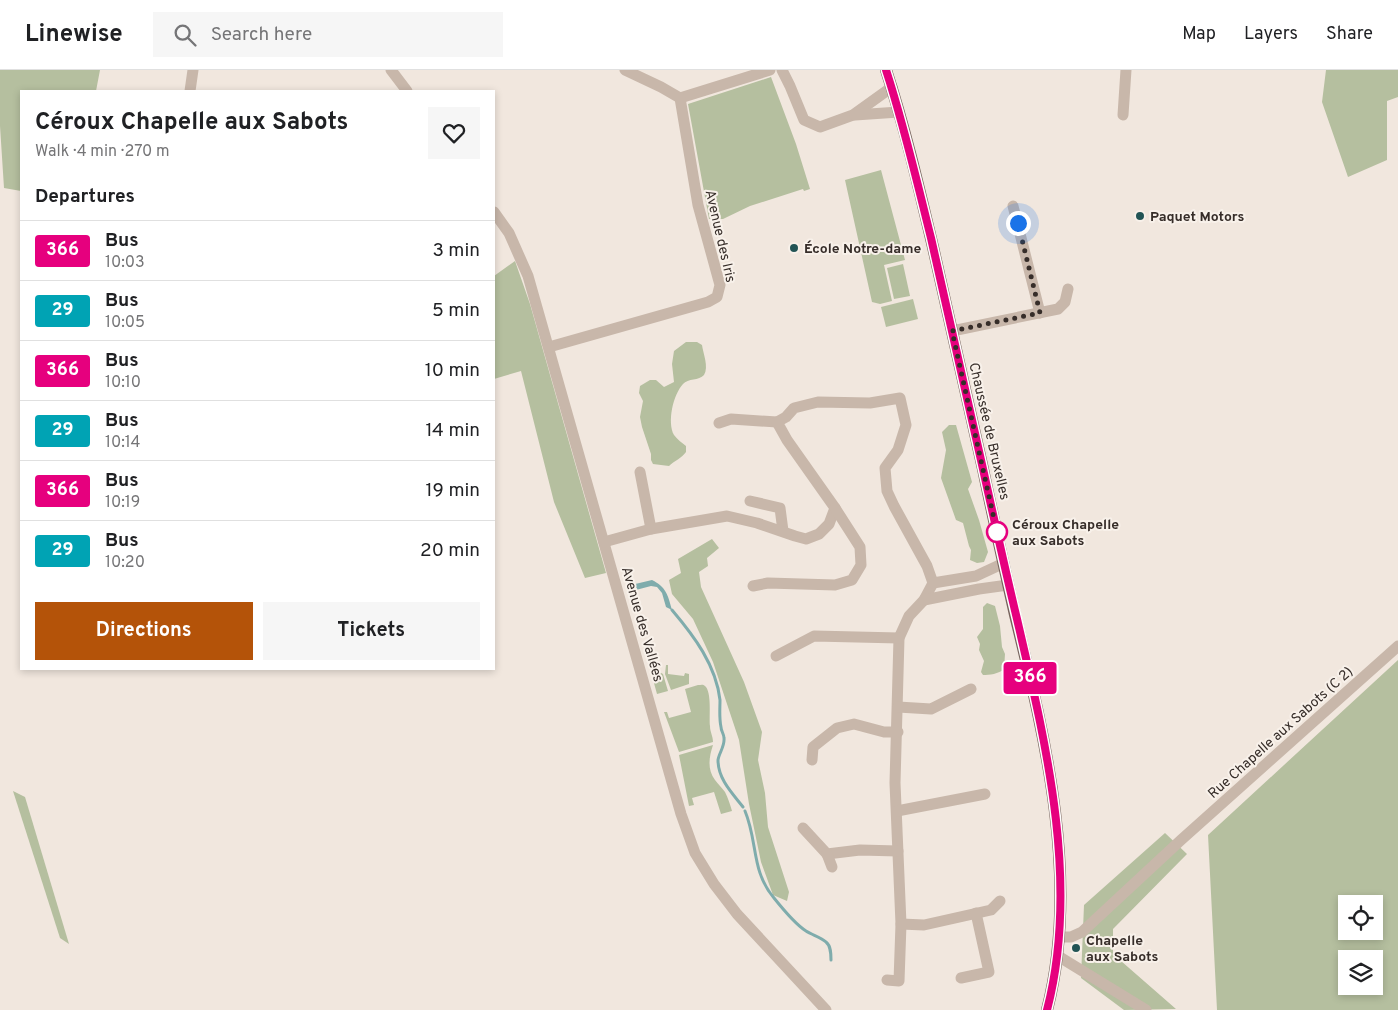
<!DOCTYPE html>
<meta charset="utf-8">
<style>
:root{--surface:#fff;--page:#f6f6f6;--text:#202124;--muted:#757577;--line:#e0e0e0;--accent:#b45309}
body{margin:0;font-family:Overpass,sans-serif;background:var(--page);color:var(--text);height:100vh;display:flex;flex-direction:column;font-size:19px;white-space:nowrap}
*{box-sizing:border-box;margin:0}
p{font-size:16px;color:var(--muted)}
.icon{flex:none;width:28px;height:28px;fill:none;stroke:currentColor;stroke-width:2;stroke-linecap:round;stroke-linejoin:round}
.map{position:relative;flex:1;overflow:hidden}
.sheet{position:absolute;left:20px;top:20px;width:475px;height:580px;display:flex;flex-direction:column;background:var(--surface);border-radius:0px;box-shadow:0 2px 8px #0003}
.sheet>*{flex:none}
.badge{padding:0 10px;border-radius:4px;font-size:18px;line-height:32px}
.buttons{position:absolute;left:1338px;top:825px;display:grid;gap:10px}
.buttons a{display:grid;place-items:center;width:45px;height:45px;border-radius:0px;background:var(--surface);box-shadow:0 2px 8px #0003;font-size:25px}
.you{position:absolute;width:25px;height:25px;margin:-12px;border:4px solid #fff;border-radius:50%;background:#1a73e8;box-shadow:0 0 0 8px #1a73e833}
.map>.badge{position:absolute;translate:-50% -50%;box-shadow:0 0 0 2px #fff}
h2{padding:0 15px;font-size:19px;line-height:45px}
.round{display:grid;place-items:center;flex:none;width:52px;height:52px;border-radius:0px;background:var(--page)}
.head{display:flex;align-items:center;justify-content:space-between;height:85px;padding:0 15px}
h1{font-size:24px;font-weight:700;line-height:38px}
.primary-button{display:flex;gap:10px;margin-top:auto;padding:10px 15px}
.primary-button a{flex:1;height:58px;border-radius:0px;background:var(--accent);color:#fff;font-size:20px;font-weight:700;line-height:58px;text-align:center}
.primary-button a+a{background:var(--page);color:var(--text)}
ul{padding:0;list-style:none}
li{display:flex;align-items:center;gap:15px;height:60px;padding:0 15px;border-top:1px solid var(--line)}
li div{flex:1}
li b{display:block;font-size:19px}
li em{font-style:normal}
li .badge{min-width:55px;font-weight:700;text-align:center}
header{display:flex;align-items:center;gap:30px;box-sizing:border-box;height:70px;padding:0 25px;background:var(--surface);border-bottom:1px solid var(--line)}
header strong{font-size:24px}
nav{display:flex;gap:28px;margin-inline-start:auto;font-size:18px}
.search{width:350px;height:45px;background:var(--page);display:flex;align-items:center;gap:12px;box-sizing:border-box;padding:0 18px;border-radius:0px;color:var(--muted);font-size:19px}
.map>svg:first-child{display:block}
</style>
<header>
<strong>Linewise</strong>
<div class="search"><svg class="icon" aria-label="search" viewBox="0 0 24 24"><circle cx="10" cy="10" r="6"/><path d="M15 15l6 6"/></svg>Search here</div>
<nav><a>Map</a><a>Layers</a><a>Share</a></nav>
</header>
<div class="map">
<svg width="1398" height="940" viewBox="0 0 1398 940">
<rect width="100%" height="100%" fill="#f1e7de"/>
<!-- green -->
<g fill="#b5bf9f" fill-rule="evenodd">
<path d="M0 0H100L96 21H21V121L4 118 0 56Z"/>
<path d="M1326 0H1398V27L1387 31V90L1348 107 1322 32Z"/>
<path d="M771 7 796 74 810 119 804 121 803 119 750 136 723 149H709L688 34Z"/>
<path d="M881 100 905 190 884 195 892 231 880 234 872 232 845 110Z"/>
<path d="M515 191 530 234 606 503 585 508 554 432 521 301 494 309V206Z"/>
<path d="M903 194 910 226 894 229 887 198Z"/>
<path d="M913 229 918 249 886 257 881 237Z"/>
<path d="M686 272H697L702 275C703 283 709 297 704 305 699 311 688 308 683 314 673 325 667 352 674 365 677 369 682 373 686 376V382C682 388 674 391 669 396L653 394 651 390V384L642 357 640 347 643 331 639 323 640 316 650 310H656L664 317 674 312 672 294 674 281Z"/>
<path d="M949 355H956L972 412 968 419 979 450 988 482 984 492 977 493 970 490 971 480 969 476 963 453 956 450 941 408 946 380 942 362Z"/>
<path d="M712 469 719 478 707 488 708 496 699 502 701 517 744 612 762 662 758 690 765 723 768 757 789 822 787 831 773 825 761 792 749 734 739 670 713 592 693 549 672 524 669 510 681 503 678 489Z"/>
<path d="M987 533 995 536 1000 556 1002 577 1005 584 1004 599C999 604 989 605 983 605L981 602 984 591 979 580 980 574 977 567 983 559V537Z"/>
<path d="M1398 590V940H1217L1208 765ZM1346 834H1374V861H1346ZM1346 889H1374V916H1346Z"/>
<path d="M654 594 656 600 663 604 668 621 657 624 649 595Z"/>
<path d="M666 595H668V604L684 606 685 603 689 604V614L671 620 665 604Z"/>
<path d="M698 615C701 615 703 614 705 616 712 622 709 647 710 656 710 662 713 666 713 672L679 682 664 642H667L669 648 691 642 685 619Z"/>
<path d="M713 675C709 687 707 699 715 710 718 714 722 718 725 722 728 728 730 734 732 741L721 744 714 722 692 728 694 735 689 736 679 685Z"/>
<path d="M13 721 25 727 69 874 60 868Z"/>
<path d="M1165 763 1187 784 1113 859V884L1176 939 1124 940 1081 908 1084 835Z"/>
</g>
<!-- water -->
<path fill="#7facac" d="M652 510C666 517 668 525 672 540L666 537 662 523 657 517 651 516 632 521 631 515Z"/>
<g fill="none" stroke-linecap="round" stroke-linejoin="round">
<!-- stream -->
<g stroke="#7facac" stroke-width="3">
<path d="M672 540C694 566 716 595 720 630 720 639 719 648 721 657 721 661 724 664 724 668 725 676 719 683 718 690 718 709 732 723 743 737"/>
<path d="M745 741C758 772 751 801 774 828 782 838 795 854 806 861 812 865 821 867 826 872 831 876 831 884 831 890"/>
</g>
<!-- minor -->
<g stroke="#c8b7aa" stroke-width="11">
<path d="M391 0 407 21"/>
<path d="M782 0 790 16 804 50 820 57 853 45 892 17"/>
<path d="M190 21 193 0"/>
<path d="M680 28 770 0"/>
<path d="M855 45 899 42"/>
<path d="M1123 45 1126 0"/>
<path d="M1013 136 1040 243"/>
<path d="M494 142 509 163 528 206 681 744 695 783 714 814 737 844 826 940"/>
<path d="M952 261 1058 239 1065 232 1068 219"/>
<path d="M549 277 708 232 717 227 720 215 698 135 680 28 661 17 625 0"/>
<path d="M719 353 731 349 777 352"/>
<path d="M640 402 651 459"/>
<path d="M750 431 780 438 783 461"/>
<path d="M604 472 651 459 727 446 757 453 795 466 806 469 819 464 829 454 835 438 787 370 777 352 786 347 794 338 818 332 870 333 900 328 906 355 898 380 885 398 887 421 894 436 927 496 933 513 924 530 909 546 899 568 895 713 901 854 899 911 887 910"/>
<path d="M933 513 976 506 1004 493"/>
<path d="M753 516 768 513 835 515 852 510 861 495 860 477 835 438"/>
<path d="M924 530 979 519 1008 515"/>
<path d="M776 586 814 566 899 568"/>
<path d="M898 637 931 639 971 619"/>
<path d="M812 690 813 677 837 658 854 654 884 662H898"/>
<path d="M897 741 985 724"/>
<path d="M803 758 827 784 860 780 898 781"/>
<path d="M827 784 832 797"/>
<path d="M901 854 924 855 991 840 1000 831"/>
<path d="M1060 867H1071L1082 862 1181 770 1398 576"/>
<path d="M1058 886 1146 940"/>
<path d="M961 908 989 902 976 843"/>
</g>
<!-- major -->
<path stroke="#77635c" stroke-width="12" d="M886 0C905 58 919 118 933 177 950 251 966 325 983 399 993 447 1004 496 1015 545 1046 671 1080 812 1047 940"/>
</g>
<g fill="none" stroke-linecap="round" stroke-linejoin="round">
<!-- line casing -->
<g stroke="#fff" stroke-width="11">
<path id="line" d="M886 0C904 55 917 112 931 168 949 245 965 322 983 399 994 449 1005 499 1017 549 1046 674 1080 813 1047 940"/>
</g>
<!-- line -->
<use href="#line" stroke="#e6007e" stroke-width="8"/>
<!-- walk -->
<path stroke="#362d29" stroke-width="5" stroke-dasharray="0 9" d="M997 462 952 261 1040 243 1018 153"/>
</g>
<!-- markers -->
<g fill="#225455" stroke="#f8f1ea" stroke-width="2">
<circle cx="1140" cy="146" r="5"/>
<circle cx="794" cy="178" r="5"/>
<circle cx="1076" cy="878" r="5"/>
</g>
<circle fill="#fff" stroke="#e6007e" stroke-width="2.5" cx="997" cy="462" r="10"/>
<g text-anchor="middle" stroke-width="4" stroke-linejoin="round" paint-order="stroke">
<!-- poi labels -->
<g font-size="14" font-weight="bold" fill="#362d29" stroke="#f8f1ea" text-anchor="start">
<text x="1150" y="151">Paquet Motors</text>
<text x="804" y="183">École Notre-dame</text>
<text x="1086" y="875">Chapelle<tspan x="1086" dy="16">aux Sabots</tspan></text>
</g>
<!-- street labels -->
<g font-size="14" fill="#362d29" stroke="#f8f1ea">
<text transform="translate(721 166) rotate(77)" y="5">Avenue des Iris</text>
<text transform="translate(990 361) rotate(77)" y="5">Chaussée de Bruxelles</text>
<text transform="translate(643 554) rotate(74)" y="5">Avenue des Vallées</text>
<text transform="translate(1280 662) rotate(-42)" y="5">Rue Chapelle aux Sabots (C 2)</text>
</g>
<!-- stop labels -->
<g font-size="14" font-weight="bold" fill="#362d29" stroke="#f8f1ea" text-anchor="start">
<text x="1012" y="459">Céroux Chapelle<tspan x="1012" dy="16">aux Sabots</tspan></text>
</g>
</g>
</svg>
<div class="buttons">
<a><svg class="icon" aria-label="locate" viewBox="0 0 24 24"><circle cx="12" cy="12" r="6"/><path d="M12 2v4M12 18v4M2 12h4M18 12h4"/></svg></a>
<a><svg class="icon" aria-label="layers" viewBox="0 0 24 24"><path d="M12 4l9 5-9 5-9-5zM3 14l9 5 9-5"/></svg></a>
</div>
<div class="you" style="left:1018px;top:153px"></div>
<b class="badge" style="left:1030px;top:608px;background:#e6007e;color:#fff">366</b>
<section class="sheet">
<div class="head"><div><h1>Céroux Chapelle aux Sabots</h1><p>Walk · 4 min · 270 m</p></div><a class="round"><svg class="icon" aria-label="heart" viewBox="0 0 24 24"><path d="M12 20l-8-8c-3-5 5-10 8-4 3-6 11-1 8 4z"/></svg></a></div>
<h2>Departures</h2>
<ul>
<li><span class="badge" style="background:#e6007e;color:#fff">366</span><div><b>Bus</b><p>10:03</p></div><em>3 min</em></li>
<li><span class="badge" style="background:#00a3b4;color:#fff">29</span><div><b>Bus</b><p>10:05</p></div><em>5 min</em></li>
<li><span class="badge" style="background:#e6007e;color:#fff">366</span><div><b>Bus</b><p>10:10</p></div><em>10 min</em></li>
<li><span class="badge" style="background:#00a3b4;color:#fff">29</span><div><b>Bus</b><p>10:14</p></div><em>14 min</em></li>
<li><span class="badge" style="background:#e6007e;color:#fff">366</span><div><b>Bus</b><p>10:19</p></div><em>19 min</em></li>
<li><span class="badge" style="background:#00a3b4;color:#fff">29</span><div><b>Bus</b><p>10:20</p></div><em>20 min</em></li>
</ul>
<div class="primary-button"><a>Directions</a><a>Tickets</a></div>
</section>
</div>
